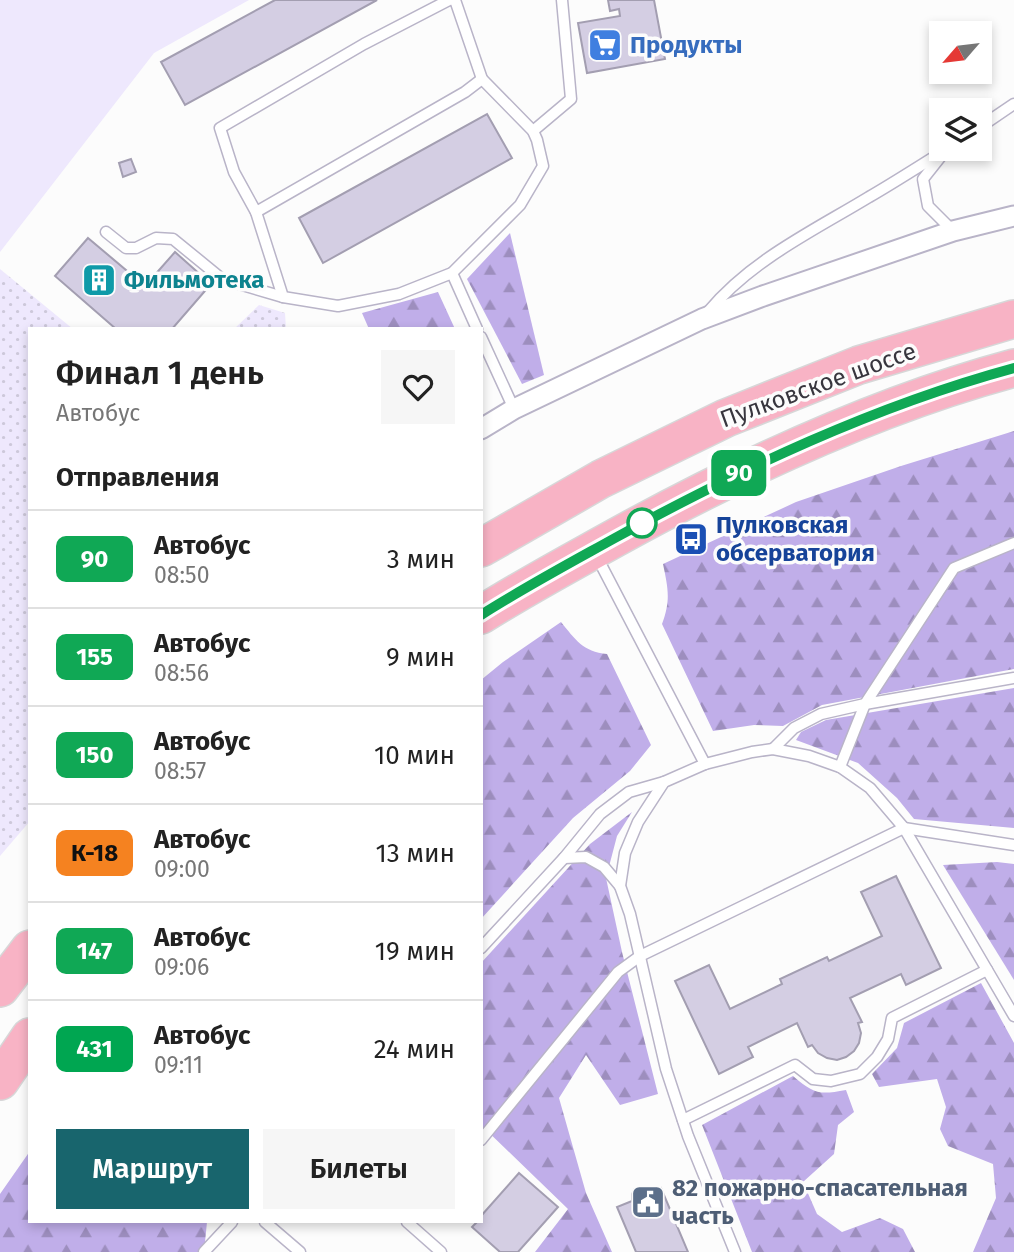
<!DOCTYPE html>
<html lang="ru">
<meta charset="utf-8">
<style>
:root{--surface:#fff;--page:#f6f6f6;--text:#222;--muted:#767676;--line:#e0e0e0;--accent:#18656d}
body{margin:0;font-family:"Fira Sans",sans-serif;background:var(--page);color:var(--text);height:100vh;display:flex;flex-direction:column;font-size:26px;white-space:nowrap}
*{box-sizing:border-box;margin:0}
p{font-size:23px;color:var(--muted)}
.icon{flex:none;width:38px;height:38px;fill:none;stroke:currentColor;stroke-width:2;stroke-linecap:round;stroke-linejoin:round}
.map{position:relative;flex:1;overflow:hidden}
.drawer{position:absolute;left:28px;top:327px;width:455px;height:896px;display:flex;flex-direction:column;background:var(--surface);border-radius:0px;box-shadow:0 4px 10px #0003}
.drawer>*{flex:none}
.badge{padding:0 14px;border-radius:10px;font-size:24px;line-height:46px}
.needle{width:46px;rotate:242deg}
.controls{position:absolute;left:929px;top:21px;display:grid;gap:14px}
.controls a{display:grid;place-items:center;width:63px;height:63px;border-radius:0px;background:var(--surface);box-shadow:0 4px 10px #0003;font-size:35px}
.map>.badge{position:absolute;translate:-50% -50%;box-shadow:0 0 0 4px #fff}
h2{padding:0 28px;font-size:26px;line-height:63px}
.round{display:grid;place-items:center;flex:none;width:74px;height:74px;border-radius:0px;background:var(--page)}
.head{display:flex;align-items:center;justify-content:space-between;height:119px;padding:0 28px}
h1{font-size:33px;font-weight:600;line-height:52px}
.cta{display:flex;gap:14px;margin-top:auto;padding:14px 28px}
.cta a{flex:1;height:80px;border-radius:0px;background:var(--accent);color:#fff;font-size:28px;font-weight:600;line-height:80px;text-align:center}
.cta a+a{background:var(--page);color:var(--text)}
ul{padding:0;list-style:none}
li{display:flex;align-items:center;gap:21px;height:98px;padding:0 28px;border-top:2px solid var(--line)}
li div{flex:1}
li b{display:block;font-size:26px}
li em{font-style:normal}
li .badge{min-width:77px;font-weight:700;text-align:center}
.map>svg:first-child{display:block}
</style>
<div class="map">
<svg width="1014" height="1252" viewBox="0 0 1014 1252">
<defs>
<pattern id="forest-firs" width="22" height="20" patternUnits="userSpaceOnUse" patternTransform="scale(1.75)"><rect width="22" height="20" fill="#c0aee9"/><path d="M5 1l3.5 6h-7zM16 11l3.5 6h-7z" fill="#9d8ebe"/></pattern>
<pattern id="garden-dots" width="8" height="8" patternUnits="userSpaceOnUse" patternTransform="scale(1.75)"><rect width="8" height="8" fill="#eee8fd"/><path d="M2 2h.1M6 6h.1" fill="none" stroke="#cdc8da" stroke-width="1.8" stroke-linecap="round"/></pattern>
</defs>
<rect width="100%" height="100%" fill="#fcfcfc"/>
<!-- grass -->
<path fill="#eee8fd" d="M0 0H249L154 53 0 252Z"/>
<!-- forest -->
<g fill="url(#forest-firs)">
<path d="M510 233 544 375 522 384 467 279Z"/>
<path d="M438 292 455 329H369L362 313Z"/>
<path d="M1014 431V669L822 705 783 726 754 725 713 731 662 624C671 600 668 588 663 564L796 502 901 466Z"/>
<path d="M561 622C575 639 583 652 607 654L651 745 630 771 573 818 481 919V680L503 662Z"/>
<path d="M1014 688V828L914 819 897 798 858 763 796 740 801 732 826 720Z"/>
<path d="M632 812 617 836 606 878 622 952 658 1094 620 1105 586 1055 559 1098 586 1193 612 1252H535L568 1209 481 1125V963L590 844Z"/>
<path d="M997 862 1014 864V980L943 865Z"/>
<path d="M981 983 1014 1043V1252H973L996 1198 993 1164 948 1146 940 1129 946 1107 937 1079 879 1087 872 1074 897 1048 904 1023Z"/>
<path d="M793 1076C814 1094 819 1095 846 1090L854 1112 838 1125 834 1154 803 1182 817 1214 842 1232 880 1218 903 1229 915 1252H752L702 1125Z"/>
<path d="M30 1151V1222H207L204 1252H0V1194Z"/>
</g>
<!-- garden -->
<g fill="url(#garden-dots)">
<path d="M0 269 73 329H30V821L0 856Z"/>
<path d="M259 305 285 313 286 329H234Z"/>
</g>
<!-- building -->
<g fill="#d4cee3" stroke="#a39eb1" stroke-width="2">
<path d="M275 0H377L185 105 161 62Z"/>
<path d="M608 0H654L665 59 587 73 578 23 620 16 619 9 610 11Z"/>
<path d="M487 114 512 158 323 263 299 218Z"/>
<path d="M131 159 136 172 123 177 119 163Z"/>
<path d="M88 238 145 286 175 252 211 284 172 329H116L55 276Z"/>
<path d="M896 876 941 968 906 985 901 974 850 998 862 1022 858 1023 861 1033 859 1043 854 1051 846 1057 837 1060 827 1058 818 1053 812 1045 808 1047 797 1023 748 1047 753 1057 719 1074 675 981 709 965 730 1009 782 984 780 979 827 957 829 961 882 936 861 892Z"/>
<path d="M519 1173 558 1207 518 1252H500L472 1227 477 1222H481V1216Z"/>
<path d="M661 1188 688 1252H636L617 1207 632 1201V1194L635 1189H641L646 1195Z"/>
</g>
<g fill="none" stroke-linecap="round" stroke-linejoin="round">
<!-- lane casing -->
<g stroke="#b9b4c8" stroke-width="13">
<g id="lane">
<path d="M449 0 364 44 220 128 234 172 256 212 283 297 338 306 399 294 452 273 520 205 543 166 537 140 533 131 482 79 455 0"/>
<path d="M980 127 1014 104"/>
<path d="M533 131 571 99 562 0"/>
<path d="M942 155 923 179 928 206 953 231"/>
<path d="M256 212 465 92 482 79"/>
<path d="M106 232 126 248H136L156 238 173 239 222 279 283 297"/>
<path d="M452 273 477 329"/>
<path d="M708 312C751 260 813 231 869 197 895 182 921 165 947 149"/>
<path d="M481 337 514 409"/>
<path d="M597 557 705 764"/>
<path d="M773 749 794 728 821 714 865 704 1014 678"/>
<path d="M840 767 865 704 954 568 1014 543"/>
<path d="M564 858 586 857 604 867 620 886"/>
<path d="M481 948 564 858 600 814 629 792 664 782"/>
<path d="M683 1120 795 1065 813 1079 831 1081 860 1074 877 1057 888 1039 892 1018 987 970"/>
<path d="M481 1140 618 972 640 956 904 828 1014 845"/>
<path d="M265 1222 300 1252"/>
<path d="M407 1222 441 1252"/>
<path d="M204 1252 232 1222"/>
<path d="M735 1252 688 1136 666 1069 630 914 620 886 625 853 638 822 664 782 705 764 752 752 773 749 809 756 840 767 870 788 904 828 1014 1016"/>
</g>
</g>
<!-- street casing -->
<g stroke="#b9b4c8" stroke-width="23">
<path id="street" d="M481 429 514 409 702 319 763 296 953 231 1014 216"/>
</g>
<!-- highway casing -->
<g stroke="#d7d7d8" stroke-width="40">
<g id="highway">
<path d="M481 548 601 479 726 418 859 365 1014 319"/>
<path d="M481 615C525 587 570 563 615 538 740 469 876 405 1014 368"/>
<path d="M0 988 30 949"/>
<path d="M0 1081 30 1037"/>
</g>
</g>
<!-- lane -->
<use href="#lane" stroke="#fff" stroke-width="10"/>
<!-- street -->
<use href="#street" stroke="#fff" stroke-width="19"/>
<!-- highway -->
<use href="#highway" stroke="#f8b3c5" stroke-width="37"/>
</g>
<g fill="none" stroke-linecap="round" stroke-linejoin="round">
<!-- line casing -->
<g stroke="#fff" stroke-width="16">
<path id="line" d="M481 615C525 587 570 563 615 538 741 469 874 406 1014 368"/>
</g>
<!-- line -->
<use href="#line" stroke="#10a855" stroke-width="10"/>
</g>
<!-- icons -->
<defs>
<g id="supermarket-square" transform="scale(1.75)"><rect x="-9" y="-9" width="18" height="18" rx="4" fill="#3f7fe0" stroke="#fcfcfc"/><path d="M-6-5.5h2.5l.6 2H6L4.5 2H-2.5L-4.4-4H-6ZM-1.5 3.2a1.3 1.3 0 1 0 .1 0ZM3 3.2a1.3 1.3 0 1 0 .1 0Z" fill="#fff"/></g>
<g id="building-square" transform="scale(1.75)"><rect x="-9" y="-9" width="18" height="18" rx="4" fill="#0f9aa8" stroke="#fcfcfc"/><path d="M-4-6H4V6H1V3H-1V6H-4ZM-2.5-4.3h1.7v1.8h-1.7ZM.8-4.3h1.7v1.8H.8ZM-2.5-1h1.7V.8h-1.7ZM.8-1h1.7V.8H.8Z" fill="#fff"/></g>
<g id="bus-square" transform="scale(1.75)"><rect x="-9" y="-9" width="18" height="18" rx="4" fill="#1a4fb4" stroke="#fcfcfc"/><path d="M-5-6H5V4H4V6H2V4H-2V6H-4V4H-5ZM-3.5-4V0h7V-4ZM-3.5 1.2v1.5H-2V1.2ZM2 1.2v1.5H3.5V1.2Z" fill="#fff"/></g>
<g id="civic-square" transform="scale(1.75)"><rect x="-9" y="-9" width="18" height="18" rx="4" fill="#5c6f8a" stroke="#fcfcfc"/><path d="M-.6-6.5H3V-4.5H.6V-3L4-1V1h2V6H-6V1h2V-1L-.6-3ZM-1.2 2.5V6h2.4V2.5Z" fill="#fff"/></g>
</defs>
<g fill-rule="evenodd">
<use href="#supermarket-square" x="605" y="45"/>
<use href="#building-square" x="99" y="280"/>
<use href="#bus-square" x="691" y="539"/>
<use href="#civic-square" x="648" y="1202"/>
</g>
<!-- markers -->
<circle fill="#fff" stroke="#10a855" stroke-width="3.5" cx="642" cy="523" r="14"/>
<g text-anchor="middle" stroke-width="7" stroke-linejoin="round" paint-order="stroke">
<!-- shop labels -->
<g font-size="24" font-weight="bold" fill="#366cbe" stroke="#fcfcfc" text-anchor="start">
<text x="630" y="53">Продукты</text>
</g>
<!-- culture labels -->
<g font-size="24" font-weight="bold" fill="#0d838f" stroke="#fcfcfc" text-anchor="start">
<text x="124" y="288">Фильмотека</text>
</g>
<!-- street labels -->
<g font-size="24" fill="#38363e" stroke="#fcfcfc">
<text transform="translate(818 385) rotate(-20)" y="8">Пулковское шоссе</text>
</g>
<!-- transit labels -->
<g font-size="24" font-weight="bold" fill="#164399" stroke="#fcfcfc" text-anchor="start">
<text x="716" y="533">Пулковская<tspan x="716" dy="28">обсерватория</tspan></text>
</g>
<!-- service labels -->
<g font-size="24" font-weight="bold" fill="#4e5e75" stroke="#fcfcfc" text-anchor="start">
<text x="672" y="1196">82 пожарно-спасательная<tspan x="672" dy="28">часть</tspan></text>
</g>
</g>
</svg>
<div class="controls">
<a><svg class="needle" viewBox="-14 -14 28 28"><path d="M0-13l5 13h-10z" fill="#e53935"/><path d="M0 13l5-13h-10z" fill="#767676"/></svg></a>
<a><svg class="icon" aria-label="layers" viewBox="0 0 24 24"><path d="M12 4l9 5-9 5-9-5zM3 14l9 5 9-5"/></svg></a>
</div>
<b class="badge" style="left:739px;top:473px;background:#10a855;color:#fff">90</b>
<section class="drawer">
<div class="head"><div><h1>Финал 1 день</h1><p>Автобус</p></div><a class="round"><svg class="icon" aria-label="heart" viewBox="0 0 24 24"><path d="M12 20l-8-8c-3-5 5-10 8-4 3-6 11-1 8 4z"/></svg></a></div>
<h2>Отправления</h2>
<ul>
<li><span class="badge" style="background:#10a855;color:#fff">90</span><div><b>Автобус</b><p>08:50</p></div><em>3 мин</em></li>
<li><span class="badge" style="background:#10a855;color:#fff">155</span><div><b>Автобус</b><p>08:56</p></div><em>9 мин</em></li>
<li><span class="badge" style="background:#10a855;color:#fff">150</span><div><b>Автобус</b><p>08:57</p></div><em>10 мин</em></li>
<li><span class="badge" style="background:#f58220;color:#111">К-18</span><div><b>Автобус</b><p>09:00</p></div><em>13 мин</em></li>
<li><span class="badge" style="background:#10a855;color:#fff">147</span><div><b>Автобус</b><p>09:06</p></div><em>19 мин</em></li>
<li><span class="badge" style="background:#00a651;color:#fff">431</span><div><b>Автобус</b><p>09:11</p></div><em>24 мин</em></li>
</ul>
<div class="cta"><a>Маршрут</a><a>Билеты</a></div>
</section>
</div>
